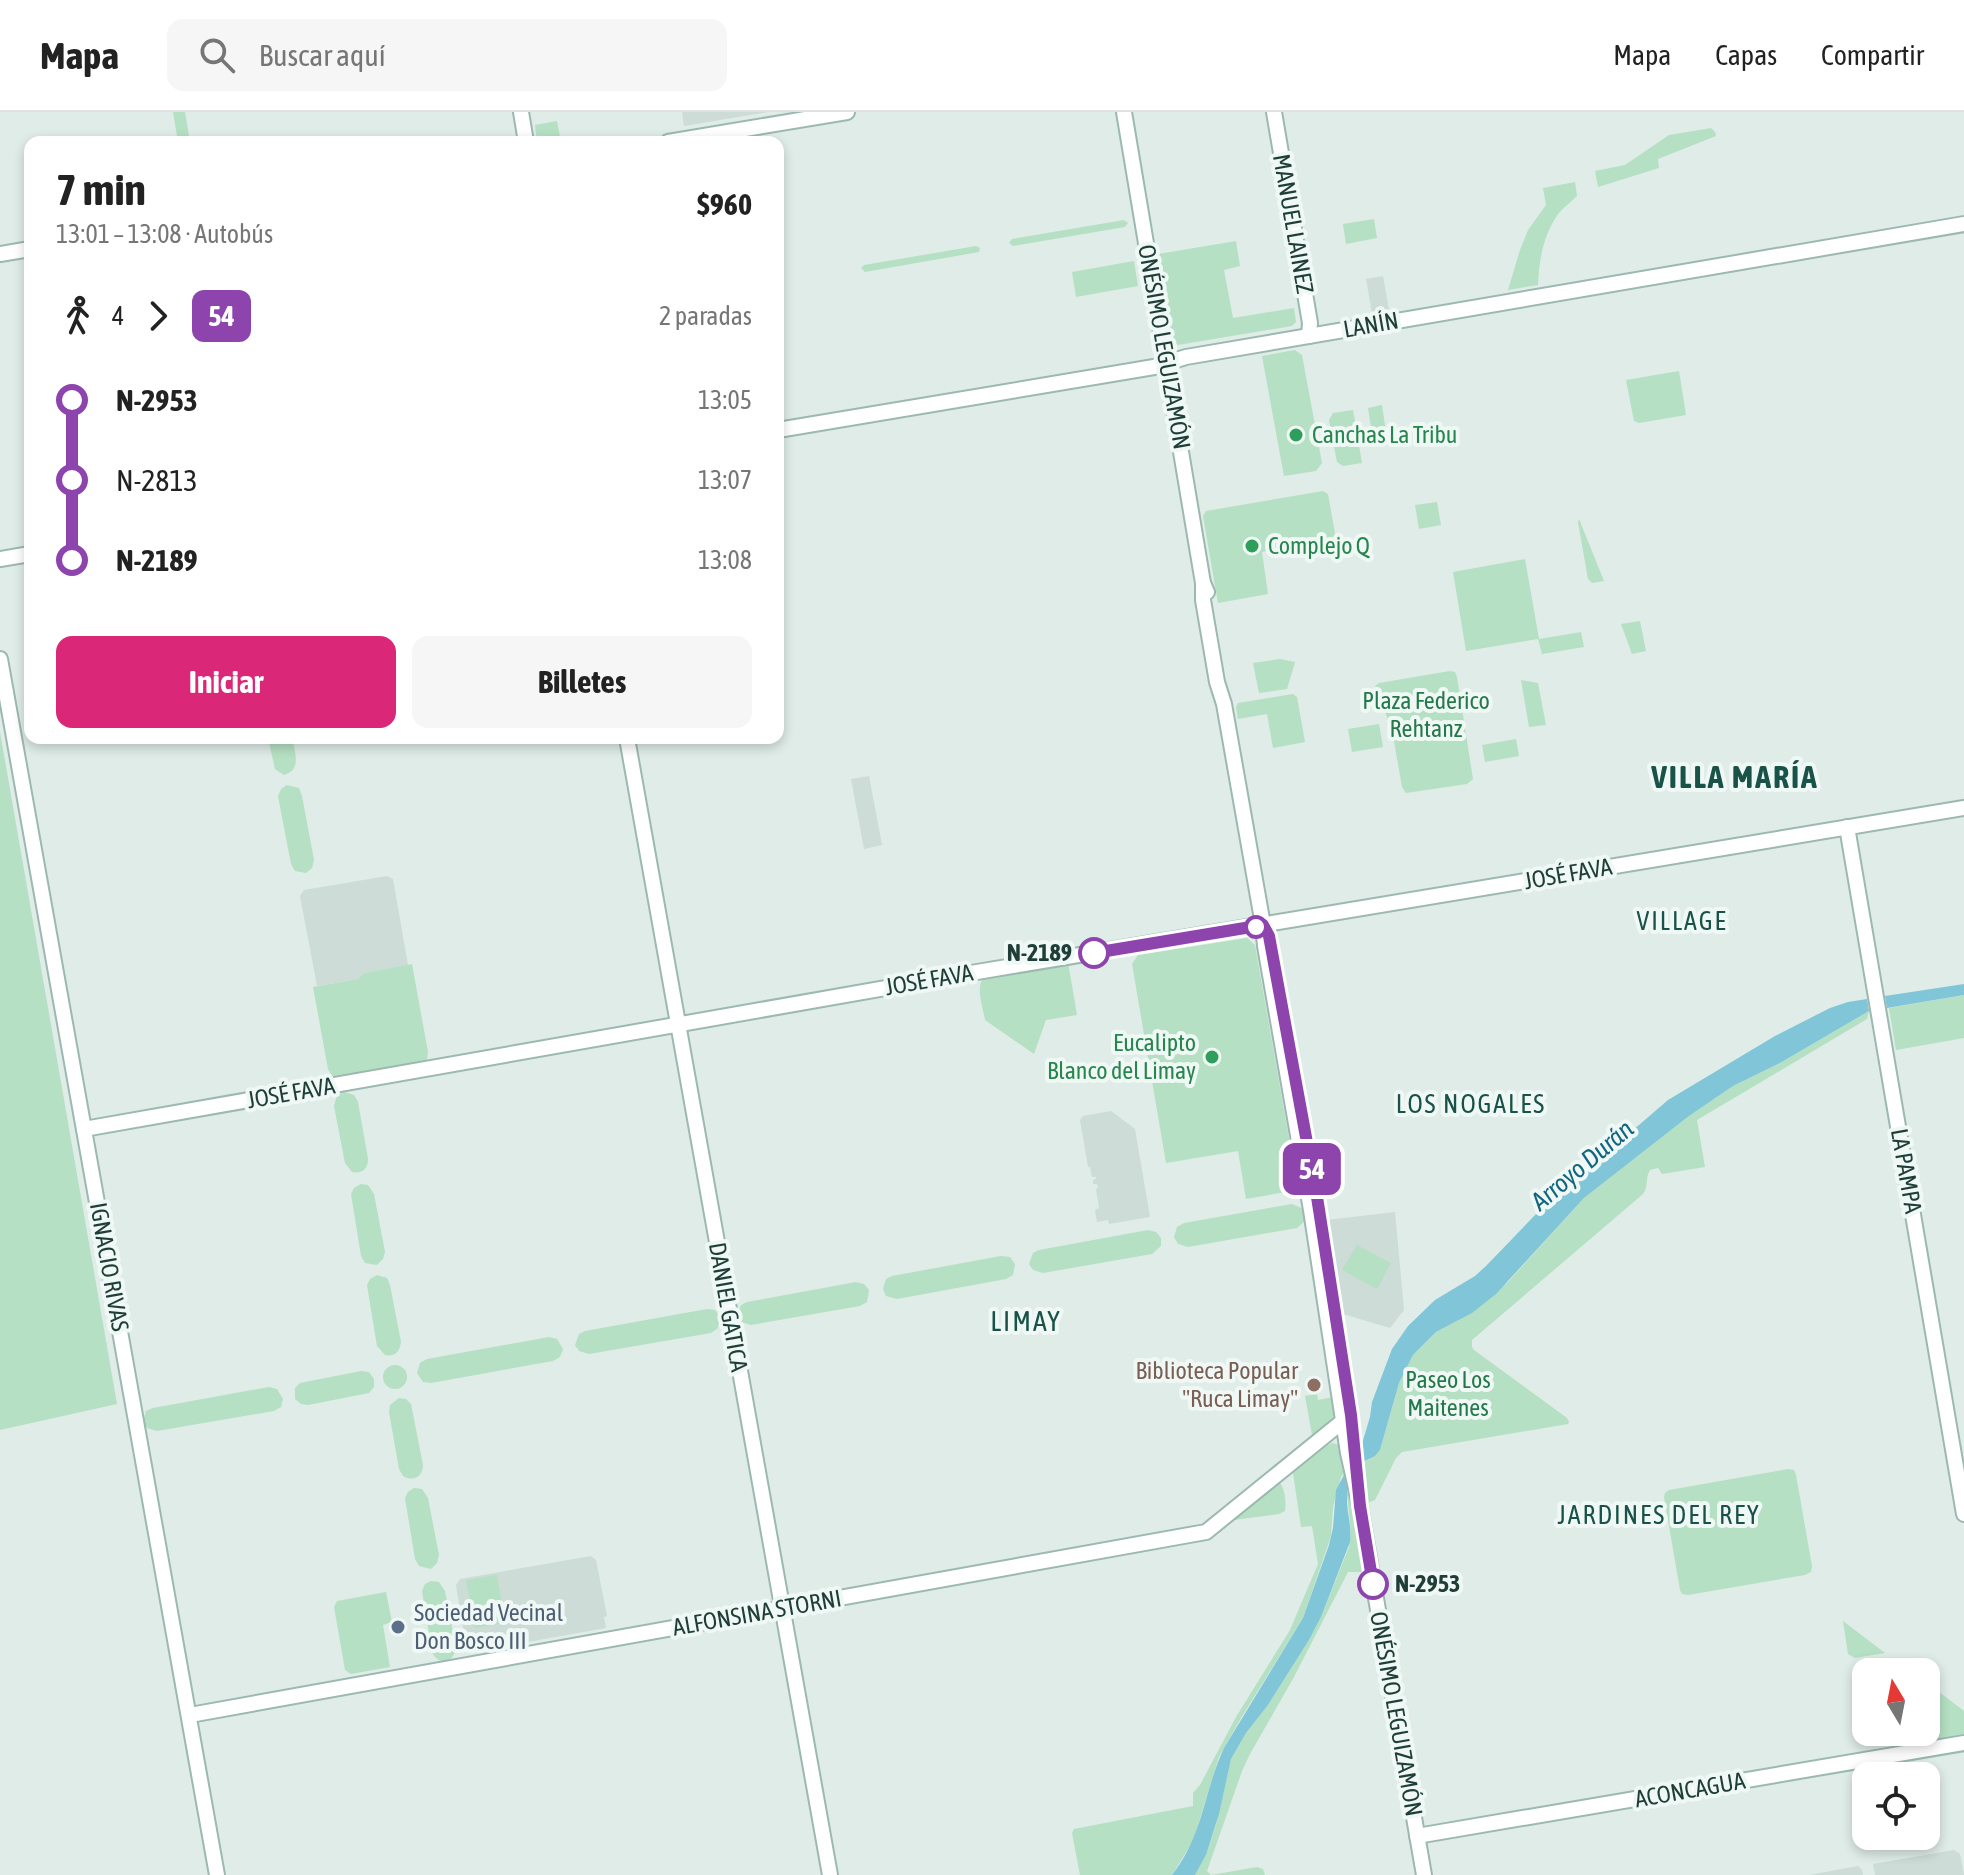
<!DOCTYPE html>
<html lang="es">
<meta charset="utf-8">
<style>
:root{--surface:#fff;--page:#f6f6f6;--text:#222;--muted:#767676;--line:#e0e0e0;--accent:#db2777}
body{margin:0;font-family:"Asap Condensed",sans-serif;background:var(--page);color:var(--text);height:100vh;display:flex;flex-direction:column;font-size:30px;white-space:nowrap}
*{box-sizing:border-box;margin:0}
p{font-size:26px;color:var(--muted)}
.icon{flex:none;width:44px;height:44px;fill:none;stroke:currentColor;stroke-width:2;stroke-linecap:round;stroke-linejoin:round}
.map{position:relative;flex:1;overflow:hidden}
.sheet{position:absolute;left:24px;top:24px;width:760px;height:608px;display:flex;flex-direction:column;background:var(--surface);border-radius:16px;box-shadow:0 4px 12px #0003}
.sheet>*{flex:none}
.badge{padding:0 16px;border-radius:12px;font-size:28px;line-height:52px}
.needle{width:52px;rotate:350deg}
.tools{position:absolute;left:1852px;top:1546px;display:grid;gap:16px}
.tools a{display:grid;place-items:center;width:88px;height:88px;border-radius:16px;background:var(--surface);box-shadow:0 4px 12px #0003;font-size:40px}
.map>.badge{position:absolute;translate:-50% -50%;box-shadow:0 0 0 4px #fff}
.legs{display:flex;align-items:center;gap:12px;height:88px;padding:0 32px;font-size:26px}
.legs p{margin-inline-start:auto}
.overview{display:flex;align-items:center;justify-content:space-between;height:136px;padding:0 32px}
h1{font-size:44px;font-weight:700;line-height:60px}
.button{display:flex;gap:16px;margin-top:auto;padding:16px 32px}
.button a{flex:1;height:92px;border-radius:16px;background:var(--accent);color:#fff;font-size:32px;font-weight:700;line-height:92px;text-align:center}
.button a+a{background:var(--page);color:var(--text)}
ul{padding:0 32px;list-style:none}
li{display:flex;align-items:center;gap:28px;height:80px;font-size:30px}
li i{display:grid;place-items:center;width:12px;height:100%;margin:0 10px;background:currentColor}
li i::after{content:'';width:20px;height:20px;margin:-10px;border:6px solid;border-radius:50%;background:var(--surface)}
li p{margin-inline-start:auto}
li:first-child i{background:linear-gradient(#0000 50%,currentColor 0)}
li:last-child i{background:linear-gradient(currentColor 50%,#0000 0)}
header{display:flex;align-items:center;gap:48px;box-sizing:border-box;height:112px;padding:0 40px;background:var(--surface);border-bottom:2px solid var(--line)}
header strong{font-size:38px}
nav{display:flex;gap:44px;margin-inline-start:auto;font-size:28px}
.search{width:560px;height:72px;background:var(--page);display:flex;align-items:center;gap:20px;box-sizing:border-box;padding:0 28px;border-radius:16px;color:var(--muted);font-size:30px}
.map>svg:first-child{display:block}
</style>
<header>
<strong>Mapa</strong>
<div class="search"><svg class="icon" aria-label="search" viewBox="0 0 24 24"><circle cx="10" cy="10" r="6"/><path d="M15 15l6 6"/></svg>Buscar aquí</div>
<nav><a>Mapa</a><a>Capas</a><a>Compartir</a></nav>
</header>
<div class="map">
<svg width="1964" height="1763" viewBox="0 0 1964 1763">
<rect width="100%" height="100%" fill="#dfece7"/>
<!-- built -->
<g fill="#cddcd6">
<path d="M682 0H768L684 14Z"/>
<path d="M1383 164 1389 198 1372 201 1366 167Z"/>
<path d="M869 664 882 733 864 737 851 667Z"/>
<path d="M387 764 393 767 408 853 364 861 358 867 317 874 300 784 304 778Z"/>
<path d="M1111 999 1135 1017 1150 1105 1109 1112 1108 1108 1097 1110 1095 1098 1099 1096 1096 1077 1098 1076 1097 1072H1093V1068L1096 1067V1065H1092L1090 1055H1088L1080 1008 1083 1004Z"/>
<path d="M1395 1100 1404 1198 1390 1216 1343 1202 1327 1108Z"/>
<path d="M591 1444 596 1448 607 1504 604 1505 606 1516 472 1540 466 1535 456 1473 460 1467Z"/>
<path d="M1954 1738 1960 1742 1964 1763H1875L1873 1752Z"/>
<path d="M1858 1754 1862 1758 1863 1763H1809Z"/>
</g>
<!-- green -->
<g fill="#b5e0c3">
<path d="M173 0H185L190 30H178Z"/>
<path d="M557 9 561 30H537L535 13Z"/>
<path d="M1711 16 1715 20 1716 24 1658 47 1659 56 1598 75 1595 59 1625 53 1669 23Z"/>
<path d="M1575 70 1577 84C1571 90 1563 96 1558 102 1543 124 1539 148 1538 173L1508 178 1520 138 1528 118 1546 93 1543 76Z"/>
<path d="M1374 107 1377 126 1346 132 1343 112Z"/>
<path d="M1124 108 1128 111 1125 115 1013 134 1009 131 1012 127Z"/>
<path d="M1236 129 1240 154 1224 158 1233 206 1294 196 1296 210 1292 214 1178 233 1172 229 1158 142Z"/>
<path d="M976 134 980 136 979 140 865 160 861 156 864 153Z"/>
<path d="M1134 149 1138 174 1076 185 1072 160Z"/>
<path d="M1295 238 1302 243 1322 351 1316 359 1284 364 1262 244Z"/>
<path d="M1679 259 1686 303 1639 311 1634 309 1626 268Z"/>
<path d="M1382 293 1386 320 1372 322 1368 296Z"/>
<path d="M1353 298 1362 351 1343 354 1337 350 1329 308 1333 301Z"/>
<path d="M1323 379 1328 382 1336 427 1262 440 1268 482 1218 491 1203 404 1206 399Z"/>
<path d="M1437 390 1441 413 1419 417 1415 393Z"/>
<path d="M1579 407 1604 469 1592 471 1588 467 1578 410Z"/>
<path d="M1525 447 1539 527 1581 520 1584 535 1542 542 1538 527 1466 539 1453 460Z"/>
<path d="M1640 509 1646 539 1632 542 1621 512Z"/>
<path d="M1280 547 1295 550 1287 577 1259 581 1253 551Z"/>
<path d="M1450 559 1455 560 1457 565 1473 667 1467 672 1406 681 1402 675 1392 618 1375 574 1379 571Z"/>
<path d="M1521 568 1538 571 1546 613 1529 615Z"/>
<path d="M1293 582 1297 585 1305 630 1273 636 1267 602 1238 607 1236 595 1238 591Z"/>
<path d="M1379 612 1383 635 1352 640 1348 617Z"/>
<path d="M0 620 117 1292 0 1318Z"/>
<path d="M268 626H292C295 640 302 658 284 663L275 657Z"/>
<path d="M1516 627 1519 644 1485 650 1482 633Z"/>
<path d="M287 673 299 676 302 684 314 748 312 756 306 761 295 759 291 752 278 684 281 677Z"/>
<path d="M1247 826 1255 833 1297 1072 1292 1079 1246 1087 1238 1039 1166 1051 1132 852 1138 843Z"/>
<path d="M1068 850 1077 903 1046 908 1034 942 985 908C983 895 975 875 984 865Z"/>
<path d="M412 852 428 940 427 948 420 951 341 965 332 964 328 957 313 875 358 867 364 861Z"/>
<path d="M1964 883V926L1896 938 1889 896Z"/>
<path d="M1869 899 1867 907 1697 1008 1705 1055 1662 1062 1658 1056 1650 1058C1645 1065 1649 1074 1643 1082L1472 1228V1235L1474 1238 1567 1306 1569 1310 1568 1312 1402 1340 1396 1346 1375 1388 1367 1391 1365 1388 1359 1353 1375 1344 1380 1338 1399 1271 1413 1243 1436 1220 1459 1208 1507 1171 1584 1086 1689 1004 1733 974 1780 951Z"/>
<path d="M344 980 354 983 358 990 368 1047C368 1057 362 1062 352 1060L345 1051 334 994 337 983Z"/>
<path d="M361 1072 368 1073 374 1082 385 1140 383 1147 377 1153 365 1151 361 1144 351 1082 354 1076Z"/>
<path d="M1292 1092 1304 1097 1306 1108 1297 1116 1188 1135 1178 1132 1174 1125 1177 1115 1184 1111Z"/>
<path d="M1148 1118 1156 1120 1161 1126V1134L1152 1142 1043 1161 1033 1158 1029 1152 1033 1141 1039 1138Z"/>
<path d="M1357 1133 1391 1151 1377 1177 1342 1158Z"/>
<path d="M1001 1144 1010 1145 1015 1152 1013 1163 1006 1167 897 1187 886 1184 883 1177 886 1167 892 1164Z"/>
<path d="M377 1163 387 1166 390 1173 401 1230C400 1240 394 1245 385 1243L377 1234 367 1173 370 1167Z"/>
<path d="M856 1170 864 1172 869 1178 867 1190 860 1194 751 1213 741 1210 737 1204 741 1193 747 1190Z"/>
<path d="M707 1197 715 1198 720 1205 718 1216 711 1221 589 1242 579 1239 575 1233 579 1222 585 1219Z"/>
<path d="M549 1225 557 1227 563 1237 560 1245 553 1249 431 1271 423 1270 417 1261 420 1251 427 1247Z"/>
<circle cx="395" cy="1265" r="12"/>
<path d="M361 1259 369 1260 374 1267V1275L369 1281 308 1293 301 1292 295 1287V1276L300 1271Z"/>
<path d="M269 1275 277 1277 283 1287 281 1295 274 1299 157 1319 147 1316 143 1310 146 1299 153 1296Z"/>
<path d="M1317 1282 1318 1288 1333 1285C1338 1310 1330 1309 1312 1323L1305 1284Z"/>
<path d="M399 1286 406 1287 411 1292 423 1353C423 1365 413 1370 403 1364L399 1357 389 1300 390 1293Z"/>
<path d="M1332 1331 1340 1333 1347 1357 1341 1365 1333 1395 1331 1424 1303 1506 1241 1606 1219 1645 1193 1729 1172 1763H1080L1072 1721 1074 1717 1193 1694V1681L1200 1673 1236 1605 1290 1518 1318 1452 1312 1414 1301 1415 1293 1361 1295 1357 1328 1333Z"/>
<path d="M1788 1357 1794 1358 1796 1363 1812 1454 1811 1460 1805 1463 1688 1483 1682 1482 1680 1478 1664 1385 1665 1381 1669 1378Z"/>
<path d="M1349 1367 1365 1460H1348L1294 1565 1250 1642 1242 1659 1207 1759 1211 1763 1257 1755 1263 1757 1265 1763H1195L1206 1743 1216 1713 1231 1647 1246 1621 1268 1593 1309 1528 1321 1505 1349 1435 1351 1421 1347 1382Z"/>
<path d="M1278 1369C1285 1374 1286 1390 1285 1399L1279 1402 1234 1408 1233 1407Z"/>
<path d="M414 1376 422 1377 428 1386 439 1443 437 1451 431 1457 419 1454 415 1447 405 1386 408 1380Z"/>
<path d="M497 1463 505 1511 475 1516 466 1468Z"/>
<path d="M431 1469 439 1470 445 1479 456 1536C454 1551 438 1554 432 1540L422 1479 425 1472Z"/>
<path d="M386 1480 392 1510 383 1513 390 1555 351 1562 345 1558 334 1495 337 1489Z"/>
<path d="M1843 1509 1885 1541 1855 1546 1848 1542Z"/>
<path d="M1926 1570 1964 1599V1624L1914 1633 1912 1620H1926Z"/>
</g>
<!-- water -->
<g fill="#81c5d8">
<path d="M1964 872V883L1887 896 1885 884Z"/>
<path d="M1867 887 1869 899 1780 951 1733 974 1689 1004 1584 1086 1496 1182 1472 1201 1436 1220 1413 1243 1399 1271 1380 1338 1375 1344 1361 1351 1359 1342 1370 1305 1372 1290 1392 1237 1408 1214 1435 1188 1475 1164 1486 1154 1537 1101 1603 1040 1639 1013 1668 988 1775 924 1830 896 1848 890Z"/>
<path d="M1346 1359C1348 1370 1347 1380 1347 1391 1348 1405 1352 1417 1350 1430L1321 1505 1309 1528 1268 1593 1246 1621 1231 1647 1219 1702 1206 1743 1195 1763H1172C1203 1724 1204 1679 1224 1636L1303 1506 1329 1433 1333 1416 1336 1378Z"/>
</g>
<g fill="none" stroke-linecap="round" stroke-linejoin="round">
<!-- secondary casing -->
<g stroke="#9cb9b1" stroke-width="18">
<g id="secondary">
<path d="M521 0 526 30"/>
<path d="M1124 0 1203 471 1207 480"/>
<path d="M1274 0 1310 211 1309 224"/>
<path d="M668 30 847 0"/>
<path d="M0 142 30 137"/>
<path d="M778 318 1154 255 1186 245 1964 112"/>
<path d="M0 447 30 442"/>
<path d="M1203 471V488L1217 570 1224 592 1263 813 1265 834 1311 1098 1348 1341 1360 1394 1424 1763"/>
<path d="M0 547 217 1763"/>
<path d="M627 626 830 1763"/>
<path d="M1847 715 1964 1402"/>
<path d="M84 1017 971 861 1964 696"/>
<path d="M190 1603 1206 1420 1348 1305"/>
<path d="M1417 1724 1964 1631"/>
</g>
</g>
<!-- secondary -->
<use href="#secondary" stroke="#fff" stroke-width="14"/>
</g>
<g fill="none" stroke-linecap="round" stroke-linejoin="round">
<!-- line-1 casing -->
<g stroke="#fff" stroke-width="18">
<path id="line-1" d="M1094 841 1263 813 1269 824 1317 1085 1351 1303 1360 1394 1373 1472"/>
</g>
<!-- line-1 -->
<use href="#line-1" stroke="#8e44ad" stroke-width="12"/>
</g>
<!-- markers -->
<g fill="#2e9e5b" stroke="#f0f8f5" stroke-width="3">
<circle cx="1296" cy="323" r="8"/>
<circle cx="1252" cy="434" r="8"/>
<circle cx="1212" cy="945" r="8"/>
</g>
<g fill="#fff" stroke="#8e44ad" stroke-width="4">
<circle cx="1256" cy="815" r="10"/>
<circle cx="1094" cy="841" r="14"/>
<circle cx="1373" cy="1472" r="14"/>
</g>
<circle fill="#8d6e63" stroke="#f0f8f5" stroke-width="3" cx="1314" cy="1273" r="8"/>
<circle fill="#5c6f8a" stroke="#f0f8f5" stroke-width="3" cx="398" cy="1515" r="8"/>
<g text-anchor="middle" stroke-width="8" stroke-linejoin="round" paint-order="stroke">
<!-- street labels -->
<g font-size="24" fill="#1e3e37" stroke="#f0f8f5">
<text transform="translate(1293 112) rotate(80)" y="8">MANUEL LAINEZ</text>
<text transform="translate(1371 213) rotate(-10)" y="8">LANÍN</text>
<text transform="translate(1164 235) rotate(80)" y="8">ONÉSIMO LEGUIZAMÓN</text>
<text transform="translate(1568 762) rotate(-10)" y="8">JOSÉ FAVA</text>
<text transform="translate(929 868) rotate(-10)" y="8">JOSÉ FAVA</text>
<text transform="translate(291 981) rotate(-10)" y="8">JOSÉ FAVA</text>
<text transform="translate(1906 1059) rotate(80)" y="8">LA PAMPA</text>
<text transform="translate(109 1155) rotate(80)" y="8">IGNACIO RIVAS</text>
<text transform="translate(728 1195) rotate(80)" y="8">DANIEL GATICA</text>
<text transform="translate(757 1501) rotate(-10)" y="8">ALFONSINA STORNI</text>
<text transform="translate(1396 1602) rotate(80)" y="8">ONÉSIMO LEGUIZAMÓN</text>
<text transform="translate(1690 1678) rotate(-10)" y="8">ACONCAGUA</text>
</g>
<!-- leisure labels -->
<g font-size="24" fill="#27864d" stroke="#f0f8f5" text-anchor="start">
<text x="1312" y="331">Canchas La Tribu</text>
<text x="1268" y="442">Complejo Q</text>
<text x="1196" y="939" text-anchor="end">Eucalipto<tspan x="1196" dy="28">Blanco del Limay</tspan></text>
</g>
<!-- park labels -->
<g font-size="24" fill="#24794a" stroke="#f0f8f5">
<text x="1426" y="597">Plaza Federico<tspan x="1426" dy="28">Rehtanz</tspan></text>
<text x="1448" y="1276">Paseo Los<tspan x="1448" dy="28">Maitenes</tspan></text>
</g>
<!-- stop labels -->
<g font-size="24" font-weight="bold" fill="#1e3e37" stroke="#f0f8f5" text-anchor="end">
<text x="1072" y="849">N-2189</text>
<text x="1395" y="1480" text-anchor="start">N-2953</text>
</g>
<!-- education labels -->
<g font-size="24" fill="#785e54" stroke="#f0f8f5" text-anchor="end">
<text x="1298" y="1267">Biblioteca Popular<tspan x="1298" dy="28">"Ruca Limay"</tspan></text>
</g>
<!-- service labels -->
<g font-size="24" fill="#4e5e75" stroke="#f0f8f5" text-anchor="start">
<text x="414" y="1509">Sociedad Vecinal<tspan x="414" dy="28">Don Bosco III</tspan></text>
</g>
<!-- neighbourhood labels -->
<g font-size="26" letter-spacing="2" fill="#185248" stroke="#f0f8f5">
<text x="1682" y="818">VILLAGE</text>
<text x="1471" y="1001">LOS NOGALES</text>
<text x="1659" y="1412">JARDINES DEL REY</text>
</g>
<!-- water labels -->
<g font-size="26" font-style="italic" fill="#126780" stroke="#f0f8f5">
<text transform="translate(1582 1053) rotate(-40)" y="9">Arroyo Durán</text>
</g>
<!-- quarter labels -->
<g font-size="28" letter-spacing="2" fill="#185248" stroke="#f0f8f5">
<text x="1026" y="1219">LIMAY</text>
</g>
<!-- district labels -->
<g font-size="32" font-weight="bold" letter-spacing="2" fill="#185248" stroke="#f0f8f5">
<text x="1735" y="676">VILLA MARÍA</text>
</g>
</g>
</svg>
<div class="tools">
<a><svg class="needle" viewBox="-14 -14 28 28"><path d="M0-13l5 13h-10z" fill="#e53935"/><path d="M0 13l5-13h-10z" fill="#767676"/></svg></a>
<a><svg class="icon" aria-label="locate" viewBox="0 0 24 24"><circle cx="12" cy="12" r="6"/><path d="M12 2v4M12 18v4M2 12h4M18 12h4"/></svg></a>
</div>
<b class="badge" style="left:1312px;top:1057px;background:#8e44ad;color:#fff">54</b>
<section class="sheet">
<div class="overview"><div><h1>7 min</h1><p>13:01 – 13:08 · Autobús</p></div><b>$960</b></div>
<div class="legs"><svg class="icon" aria-label="walk" viewBox="0 0 24 24"><circle cx="13" cy="4" r="2"/><path d="M13 8l-2 6 4 7M11 14l-3 7M7 12l3-4h3l4 4"/></svg>4<svg class="icon" aria-label="forward" viewBox="0 0 24 24"><path d="M9 5l7 7-7 7"/></svg><b class="badge" style="background:#8e44ad;color:#fff">54</b><p>2 paradas</p></div>
<ul>
<li><i style="color:#8e44ad"></i><b>N-2953</b><p>13:05</p></li>
<li><i style="color:#8e44ad"></i><span>N-2813</span><p>13:07</p></li>
<li><i style="color:#8e44ad"></i><b>N-2189</b><p>13:08</p></li>
</ul>
<div class="button"><a>Iniciar</a><a>Billetes</a></div>
</section>
</div>
